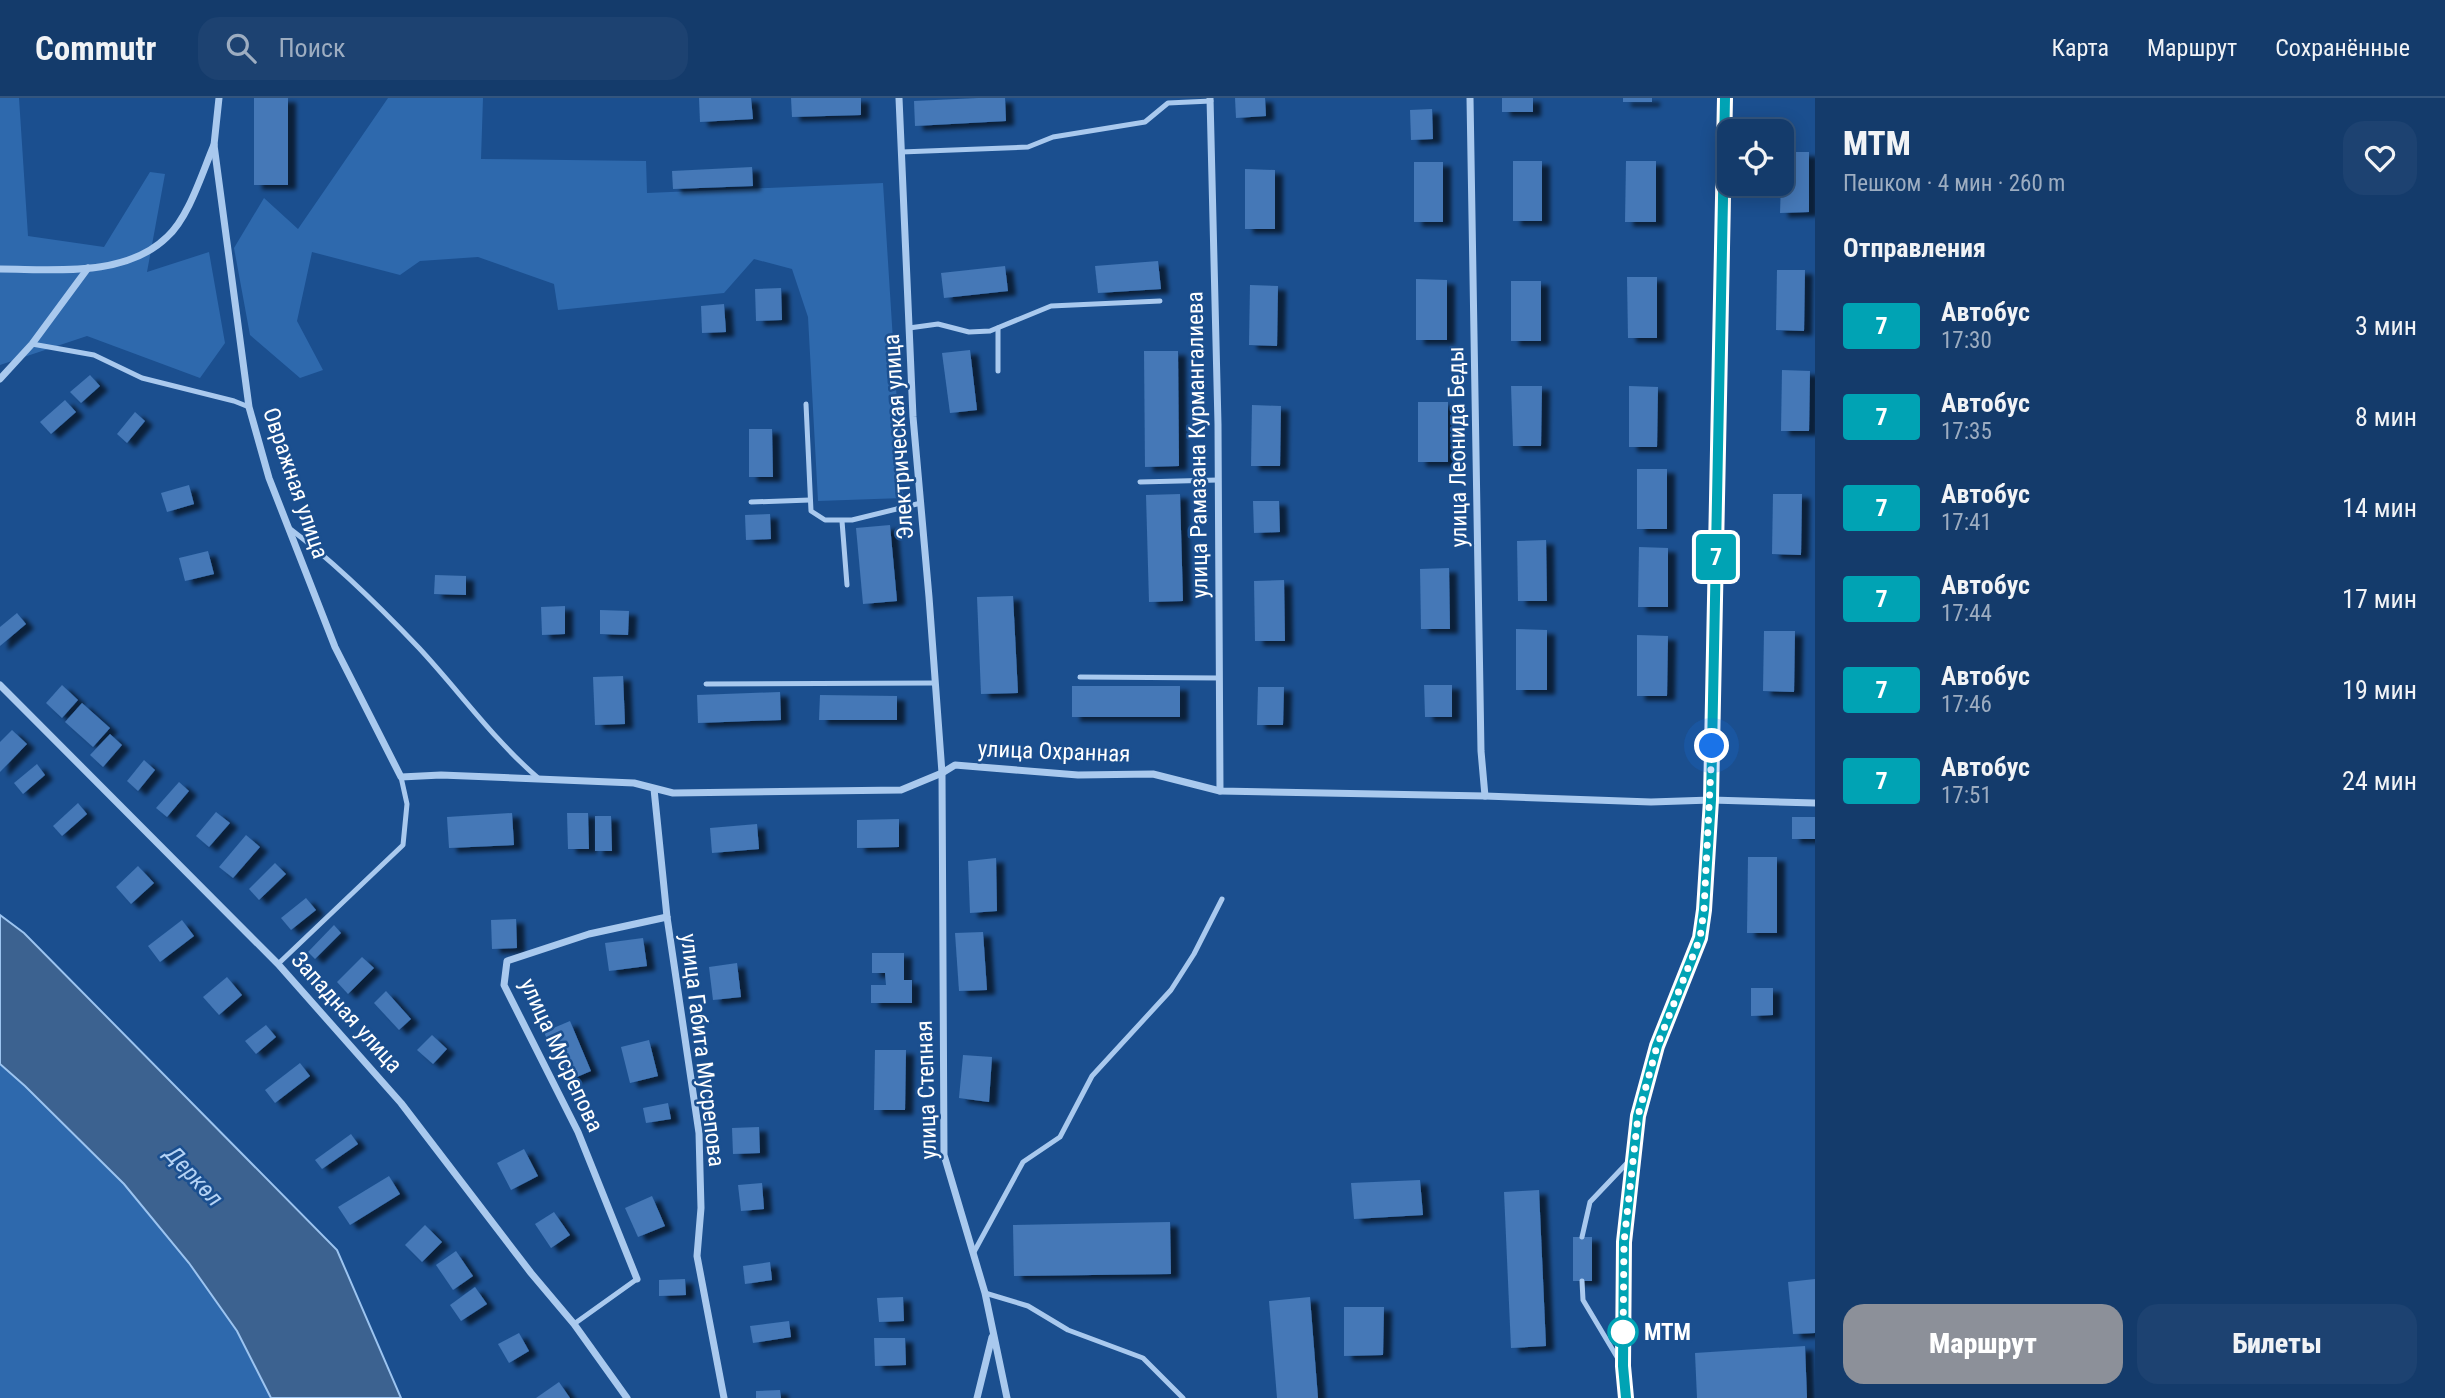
<!DOCTYPE html>
<html lang="ru">
<meta charset="utf-8">
<style>
:root{--surface:#143b6b;--page:#1d4271;--text:#f1f3f6;--muted:#9dadc1;--line:#33557e;--accent:#8c9099}
body{margin:0;font-family:"Roboto Condensed",sans-serif;background:var(--page);color:var(--text);height:100vh;display:flex;flex-direction:column;font-size:26px;white-space:nowrap}
*{box-sizing:border-box;margin:0}
p{font-size:23px;color:var(--muted)}
.icon{flex:none;width:38px;height:38px;fill:none;stroke:currentColor;stroke-width:2;stroke-linecap:round;stroke-linejoin:round}
.map{position:relative;flex:1;overflow:hidden}
.details{display:flex;flex-direction:column;background:var(--surface);width:630px}
.details>*{flex:none}
.badge{padding:0 14px;border-radius:5px;font-size:24px;line-height:46px}
.tools{position:absolute;left:1717px;top:21px;display:grid;gap:14px}
.tools a{display:grid;place-items:center;width:77px;height:77px;border-radius:14px;background:var(--surface);box-shadow:0 4px 18px #0003,0 0 0 2px var(--line);font-size:35px}
.you{position:absolute;width:35px;height:35px;margin:-18px;border:5px solid #fff;border-radius:50%;background:#1a73e8;box-shadow:0 0 0 10px #1a73e833}
.map>.badge{position:absolute;translate:-50% -50%;box-shadow:0 0 0 4px #fff}
h2{padding:0 28px;font-size:26px;line-height:63px}
.round{display:grid;place-items:center;flex:none;width:74px;height:74px;border-radius:21px;background:var(--page)}
.head{display:flex;align-items:center;justify-content:space-between;height:119px;padding:0 28px}
h1{font-size:33px;font-weight:800;line-height:52px}
.button{display:flex;gap:14px;margin-top:auto;padding:14px 28px}
.button a{flex:1;height:80px;border-radius:21px;background:var(--accent);color:#fff;font-size:28px;font-weight:800;line-height:80px;text-align:center}
.button a+a{background:var(--page);color:var(--text)}
ul{padding:0;list-style:none}
li{display:flex;align-items:center;gap:21px;height:91px;padding:0 28px}
li div{flex:1}
li b{display:block;font-size:26px}
li em{font-style:normal}
li .badge{min-width:77px;font-weight:700;text-align:center}
header{display:flex;align-items:center;gap:42px;box-sizing:border-box;height:98px;padding:0 35px;background:var(--surface);border-bottom:2px solid var(--line)}
header strong{font-size:33px}
nav{display:flex;gap:38px;margin-inline-start:auto;font-size:24px}
.search{width:490px;height:63px;background:var(--page);display:flex;align-items:center;gap:18px;box-sizing:border-box;padding:0 24px;border-radius:21px;color:var(--muted);font-size:26px}
main{display:flex;flex:1;min-height:0}
.map>svg:first-child{display:block}
</style>
<header>
<strong>Commutr</strong>
<div class="search"><svg class="icon" aria-label="search" viewBox="0 0 24 24"><circle cx="10" cy="10" r="6"/><path d="M15 15l6 6"/></svg>Поиск</div>
<nav><a>Карта</a><a>Маршрут</a><a>Сохранённые</a></nav>
</header>
<main>
<div class="map">
<svg width="1815" height="1300" viewBox="0 0 1815 1300">
<defs>
<filter id="shadow"><feDropShadow dx="8" dy="4.5" stdDeviation="2" flood-color="#0009"/></filter>
</defs>
<rect width="100%" height="100%" fill="#1b4f8f"/>
<!-- green -->
<g fill="#2e69ad">
<path d="M0 0H19L28 138 104 149 150 74 165 76 147 174 209 154 225 245 200 280 87 238 0 267Z"/>
<path d="M388 0H483L481 61 646 63 647 95 883 85 903 400 818 403 808 219 792 171 754 161 724 195 558 212 554 186 478 159 420 163 400 177 312 154 297 223 323 272 300 280 250 237 234 150 264 100 298 131Z"/>
<path d="M0 966 25 988 124 1086 189 1165 237 1233 271 1300H0Z"/>
</g>
<!-- water -->
<path fill="#3c6290" stroke="#9cc4f0" stroke-width="2" d="M0 817 24 835 337 1152 401 1300H271L237 1233 189 1165 124 1086 25 988 0 966Z"/>
<!-- building -->
<g fill="#4478b7" filter="url(#shadow)">
<rect x="254" y="0" width="34" height="87"/>
<path d="M699 0H751L753 21 700 24Z"/>
<path d="M791 0H861V17L792 19Z"/>
<path d="M978 0H1005L1006 23 915 28 914 3Z"/>
<path d="M1235 0H1265L1266 18 1236 20Z"/>
<rect x="1502" y="0" width="31" height="14"/>
<rect x="1623" y="0" width="29" height="4"/>
<path d="M1432 11 1433 41 1411 42 1410 12Z"/>
<path d="M1782 54H1809V114L1780 115Z"/>
<rect x="1513" y="63" width="29" height="60"/>
<path d="M1626 63H1656V124H1625Z"/>
<rect x="1414" y="64" width="29" height="60"/>
<path d="M752 69 753 88 673 91 672 73Z"/>
<path d="M1245 71 1275 72V131H1245Z"/>
<path d="M1158 163 1161 191 1098 195 1095 168Z"/>
<path d="M1005 168 1008 193 944 200 941 175Z"/>
<path d="M1777 172H1805L1804 233 1776 232Z"/>
<path d="M1627 179H1657V240H1628Z"/>
<path d="M1416 181 1447 182V242H1416Z"/>
<rect x="1511" y="183" width="30" height="60"/>
<path d="M1250 187 1278 188 1277 248 1249 247Z"/>
<path d="M781 190 782 222 756 223 755 191Z"/>
<path d="M724 206 726 234 702 235 701 208Z"/>
<path d="M970 252 977 312 950 315 942 255Z"/>
<path d="M1144 253H1178L1179 368 1145 369Z"/>
<path d="M1782 272 1810 273 1809 333H1781Z"/>
<path d="M90 277 100 288 81 305 70 294Z"/>
<path d="M1511 288H1542L1541 348H1513Z"/>
<path d="M1629 288 1658 289 1657 349H1629Z"/>
<path d="M65 302 76 314 51 336 40 324Z"/>
<rect x="1418" y="304" width="30" height="60"/>
<path d="M1252 307 1281 308 1280 368H1251Z"/>
<path d="M135 314 145 323 127 345 117 336Z"/>
<path d="M749 331H772L773 379H749Z"/>
<rect x="1637" y="371" width="30" height="60"/>
<path d="M189 387 194 406 167 414 161 395Z"/>
<path d="M1180 396 1183 503 1149 504 1146 397Z"/>
<path d="M1773 396H1802L1801 457 1772 456Z"/>
<path d="M1253 403H1279L1280 434 1254 435Z"/>
<path d="M770 416 771 441 746 442 745 417Z"/>
<path d="M890 427 897 503 863 506 856 430Z"/>
<path d="M1546 442 1547 503H1518L1517 443Z"/>
<path d="M1639 449 1668 450V509H1638Z"/>
<path d="M208 453 214 476 185 483 179 460Z"/>
<path d="M1449 470 1450 531H1421L1420 471Z"/>
<path d="M435 477 466 478V497L434 496Z"/>
<path d="M1284 482 1285 543H1255L1254 483Z"/>
<path d="M1013 498 1018 595 981 596 977 499Z"/>
<path d="M565 508V536L542 537 541 509Z"/>
<path d="M600 512 629 513 628 537 600 536Z"/>
<path d="M17 515 26 526 0 548V529Z"/>
<path d="M1516 531 1547 532V592H1516Z"/>
<path d="M1764 533H1795L1794 594 1763 593Z"/>
<path d="M1637 537 1668 538 1667 598H1637Z"/>
<path d="M623 578 625 626 595 627 593 579Z"/>
<path d="M62 587 78 602 62 620 46 605Z"/>
<path d="M1424 587H1452V619H1425Z"/>
<rect x="1072" y="588" width="108" height="31"/>
<path d="M1258 589H1284L1283 627H1257Z"/>
<path d="M780 594 781 622 698 625 697 597Z"/>
<path d="M820 597 897 598V622H819Z"/>
<path d="M82 605 110 630 93 649 65 624Z"/>
<path d="M12 632 27 646 0 674V644Z"/>
<path d="M110 636 122 647 103 669 90 657Z"/>
<path d="M144 662 155 672 138 693 127 683Z"/>
<path d="M37 666 45 677 23 696 14 685Z"/>
<path d="M179 684 189 693 167 719 156 710Z"/>
<path d="M78 705 87 716 62 738 53 728Z"/>
<path d="M216 714 230 725 209 749 196 738Z"/>
<path d="M512 715 514 747 449 750 447 719Z"/>
<path d="M567 715H588L589 751H568Z"/>
<path d="M595 718H611L612 753H595Z"/>
<rect x="1792" y="719" width="23" height="22"/>
<path d="M899 721V749L857 750V722Z"/>
<path d="M757 726 759 751 712 755 710 730Z"/>
<path d="M246 737 260 749 233 780 219 769Z"/>
<path d="M1748 759H1777V835H1747Z"/>
<path d="M996 760 997 813 970 815 968 763Z"/>
<path d="M275 765 286 776 259 802 249 791Z"/>
<path d="M138 768 154 785 131 806 116 789Z"/>
<path d="M306 800 316 812 291 832 281 820Z"/>
<path d="M516 821 517 850 492 851 491 822Z"/>
<path d="M182 822 194 838 160 864 148 848Z"/>
<path d="M334 827 341 835 315 861 308 854Z"/>
<path d="M983 834 987 892 959 893 955 835Z"/>
<path d="M643 840 647 868 609 873 605 845Z"/>
<path d="M872 855H904V882H912V905H871V887H886L885 875H872Z"/>
<path d="M362 859 374 870 348 896 337 884Z"/>
<path d="M737 865 741 899 713 902 709 869Z"/>
<path d="M227 879 242 897 219 917 203 899Z"/>
<path d="M1751 890H1773V917L1751 918Z"/>
<path d="M386 893 411 921 399 932 374 905Z"/>
<path d="M570 923 591 973 565 984 544 934Z"/>
<path d="M266 927 276 939 256 956 245 943Z"/>
<path d="M432 937 447 951 433 966 417 952Z"/>
<path d="M649 942 658 978 630 985 621 949Z"/>
<path d="M875 952H906L905 1012H874Z"/>
<path d="M963 957 992 959 989 1004 959 1000Z"/>
<path d="M300 965 310 978 275 1005 265 992Z"/>
<path d="M668 1005 671 1021 646 1025 643 1010Z"/>
<path d="M759 1029 760 1055 733 1056 732 1030Z"/>
<path d="M351 1036 358 1046 322 1071 315 1062Z"/>
<path d="M524 1051 538 1078 511 1092 497 1065Z"/>
<path d="M389 1078 400 1096 350 1127 338 1109Z"/>
<path d="M1420 1082 1423 1117 1354 1121 1351 1085Z"/>
<path d="M762 1085 764 1111 741 1113 738 1087Z"/>
<path d="M1539 1092 1546 1248 1511 1250 1504 1094Z"/>
<path d="M652 1098 665 1128 638 1139 625 1110Z"/>
<path d="M554 1114 570 1137 551 1150 535 1126Z"/>
<path d="M1170 1124 1171 1176 1014 1178 1013 1127Z"/>
<path d="M425 1127 442 1144 422 1164 405 1147Z"/>
<rect x="1573" y="1139" width="19" height="44"/>
<path d="M456 1153 473 1178 453 1192 436 1167Z"/>
<path d="M770 1164 772 1182 745 1186 743 1168Z"/>
<path d="M685 1181 686 1197 659 1198V1182Z"/>
<path d="M1815 1181V1235L1793 1236 1788 1184Z"/>
<path d="M475 1189 487 1206 461 1223 450 1207Z"/>
<path d="M903 1199 904 1223 879 1224 877 1200Z"/>
<path d="M1310 1199 1318 1300H1277L1269 1203Z"/>
<path d="M1344 1209H1384L1383 1257 1344 1258Z"/>
<path d="M789 1223 791 1239 753 1245 750 1228Z"/>
<path d="M519 1235 529 1253 509 1265 498 1246Z"/>
<path d="M874 1240H905L906 1267 875 1268Z"/>
<path d="M1805 1248 1807 1300H1697L1695 1255Z"/>
<path d="M559 1284 570 1300H536Z"/>
<path d="M780 1292 781 1300H756V1293Z"/>
</g>
<g fill="none" stroke-linecap="round" stroke-linejoin="round">
<!-- service -->
<g stroke="#a9c9ee" stroke-width="5">
<path d="M901 54 1028 49 1053 39 1145 24 1168 5 1211 3"/>
<path d="M909 230 938 226 969 234 990 233 1051 208 1160 203"/>
<path d="M32 246 94 257 142 280 234 303 249 309"/>
<path d="M998 273V230"/>
<path d="M806 306 811 413 825 422H852L921 405"/>
<path d="M1140 384 1218 382"/>
<path d="M751 404 810 402"/>
<path d="M842 423 847 487"/>
<path d="M289 430C333 463 381 510 419 550 459 593 493 641 538 680"/>
<path d="M1080 579 1219 580"/>
<path d="M706 586 934 585"/>
<path d="M278 866 403 747 407 706 401 679"/>
<path d="M1582 1139 1590 1104 1629 1063"/>
<path d="M974 1154 1023 1064 1060 1039 1092 978 1171 892 1194 856 1222 801"/>
<path d="M1582 1183 1583 1202 1620 1264"/>
<path d="M985 1195 1028 1208 1068 1232 1143 1260 1183 1300"/>
<path d="M574 1226 637 1181"/>
</g>
<!-- minor -->
<g stroke="#a9c9ee" stroke-width="7">
<path d="M219 0 214 47 249 309 269 380 335 549 401 679 441 677 634 685 673 695 901 692 942 675 955 667 1078 677 1153 676 1220 693 1485 698 1651 704 1711 702 1815 705"/>
<path d="M899 0 913 319 929 499 942 675 944 1057 985 1195 1007 1300"/>
<path d="M1210 0 1218 326 1220 693"/>
<path d="M1470 0 1481 653 1485 698"/>
<path d="M0 171C53 171 125 180 167 139 189 119 202 75 214 47"/>
<path d="M0 281 32 246 88 170"/>
<path d="M0 587 278 866 401 1005 531 1175 574 1226 627 1300"/>
<path d="M654 691 667 819 699 1035 701 1110 697 1158 724 1300"/>
<path d="M637 1181 578 1034 504 887 507 863 589 836 667 819"/>
<path d="M977 1300 992 1239"/>
</g>
<!-- tertiary -->
<path stroke="#a9c9ee" stroke-width="12" d="M1626 1300 1623 1268 1624 1144 1638 1018 1657 948 1700 840 1705 812 1711 702 1725 0"/>
</g>
<g fill="none" stroke-linecap="round" stroke-linejoin="round">
<!-- line casing -->
<g stroke="#fff" stroke-width="16">
<path id="line" d="M1626 1300 1623 1268 1624 1144 1638 1018 1657 948 1700 840 1704 812 1711 702 1725 0"/>
</g>
<!-- line -->
<use href="#line" stroke="#00a3b4" stroke-width="10"/>
<!-- walk -->
<path stroke="#fff" stroke-width="7" stroke-dasharray="0 12.6" d="M1623 1234V1243L1624 1144 1638 1018 1657 948 1700 840 1704 812 1712 648"/>
</g>
<!-- markers -->
<circle fill="#fff" stroke="#00a3b4" stroke-width="3.5" cx="1623" cy="1234" r="14"/>
<g text-anchor="middle" stroke-width="5" stroke-linejoin="round" paint-order="stroke">
<!-- street labels -->
<g font-size="23" fill="#fff" stroke="#1b4f8f">
<text transform="translate(898 339) rotate(-94)" y="8">Электрическая улица</text>
<text transform="translate(1197 347) rotate(-91)" y="8">улица Рамазана Курмангалиева</text>
<text transform="translate(1457 349) rotate(-91)" y="8">улица Леонида Беды</text>
<text transform="translate(296 385) rotate(71)" y="8">Овражная улица</text>
<text transform="translate(1054 653) rotate(2)" y="8">улица Охранная</text>
<text transform="translate(347 914) rotate(48)" y="8">Западная улица</text>
<text transform="translate(703 952) rotate(83)" y="8">улица Габита Мусрепова</text>
<text transform="translate(562 957) rotate(65)" y="8">улица Мусрепова</text>
<text transform="translate(926 992) rotate(-92)" y="8">улица Степная</text>
</g>
<!-- stop labels -->
<g font-size="23" font-weight="bold" fill="#fff" stroke="#1b4f8f" text-anchor="start">
<text x="1644" y="1242">МТМ</text>
</g>
<!-- water labels -->
<g font-size="24" font-style="italic" fill="#b5d3f5" stroke="#1b4f8f">
<text transform="translate(194 1078) rotate(47)" y="8">Деркөл</text>
</g>
</g>
</svg>
<div class="tools">
<a><svg class="icon" aria-label="locate" viewBox="0 0 24 24"><circle cx="12" cy="12" r="6"/><path d="M12 2v4M12 18v4M2 12h4M18 12h4"/></svg></a>
</div>
<div class="you" style="left:1712px;top:648px"></div>
<b class="badge" style="left:1716px;top:459px;background:#00a3b4;color:#fff">7</b>
</div>
<section class="details">
<div class="head"><div><h1>МТМ</h1><p>Пешком · 4 мин · 260 m</p></div><a class="round"><svg class="icon" aria-label="heart" viewBox="0 0 24 24"><path d="M12 20l-8-8c-3-5 5-10 8-4 3-6 11-1 8 4z"/></svg></a></div>
<h2>Отправления</h2>
<ul>
<li><span class="badge" style="background:#00a3b4;color:#fff">7</span><div><b>Автобус</b><p>17:30</p></div><em>3 мин</em></li>
<li><span class="badge" style="background:#00a3b4;color:#fff">7</span><div><b>Автобус</b><p>17:35</p></div><em>8 мин</em></li>
<li><span class="badge" style="background:#00a3b4;color:#fff">7</span><div><b>Автобус</b><p>17:41</p></div><em>14 мин</em></li>
<li><span class="badge" style="background:#00a3b4;color:#fff">7</span><div><b>Автобус</b><p>17:44</p></div><em>17 мин</em></li>
<li><span class="badge" style="background:#00a3b4;color:#fff">7</span><div><b>Автобус</b><p>17:46</p></div><em>19 мин</em></li>
<li><span class="badge" style="background:#00a3b4;color:#fff">7</span><div><b>Автобус</b><p>17:51</p></div><em>24 мин</em></li>
</ul>
<div class="button"><a>Маршрут</a><a>Билеты</a></div>
</section>
</main>
